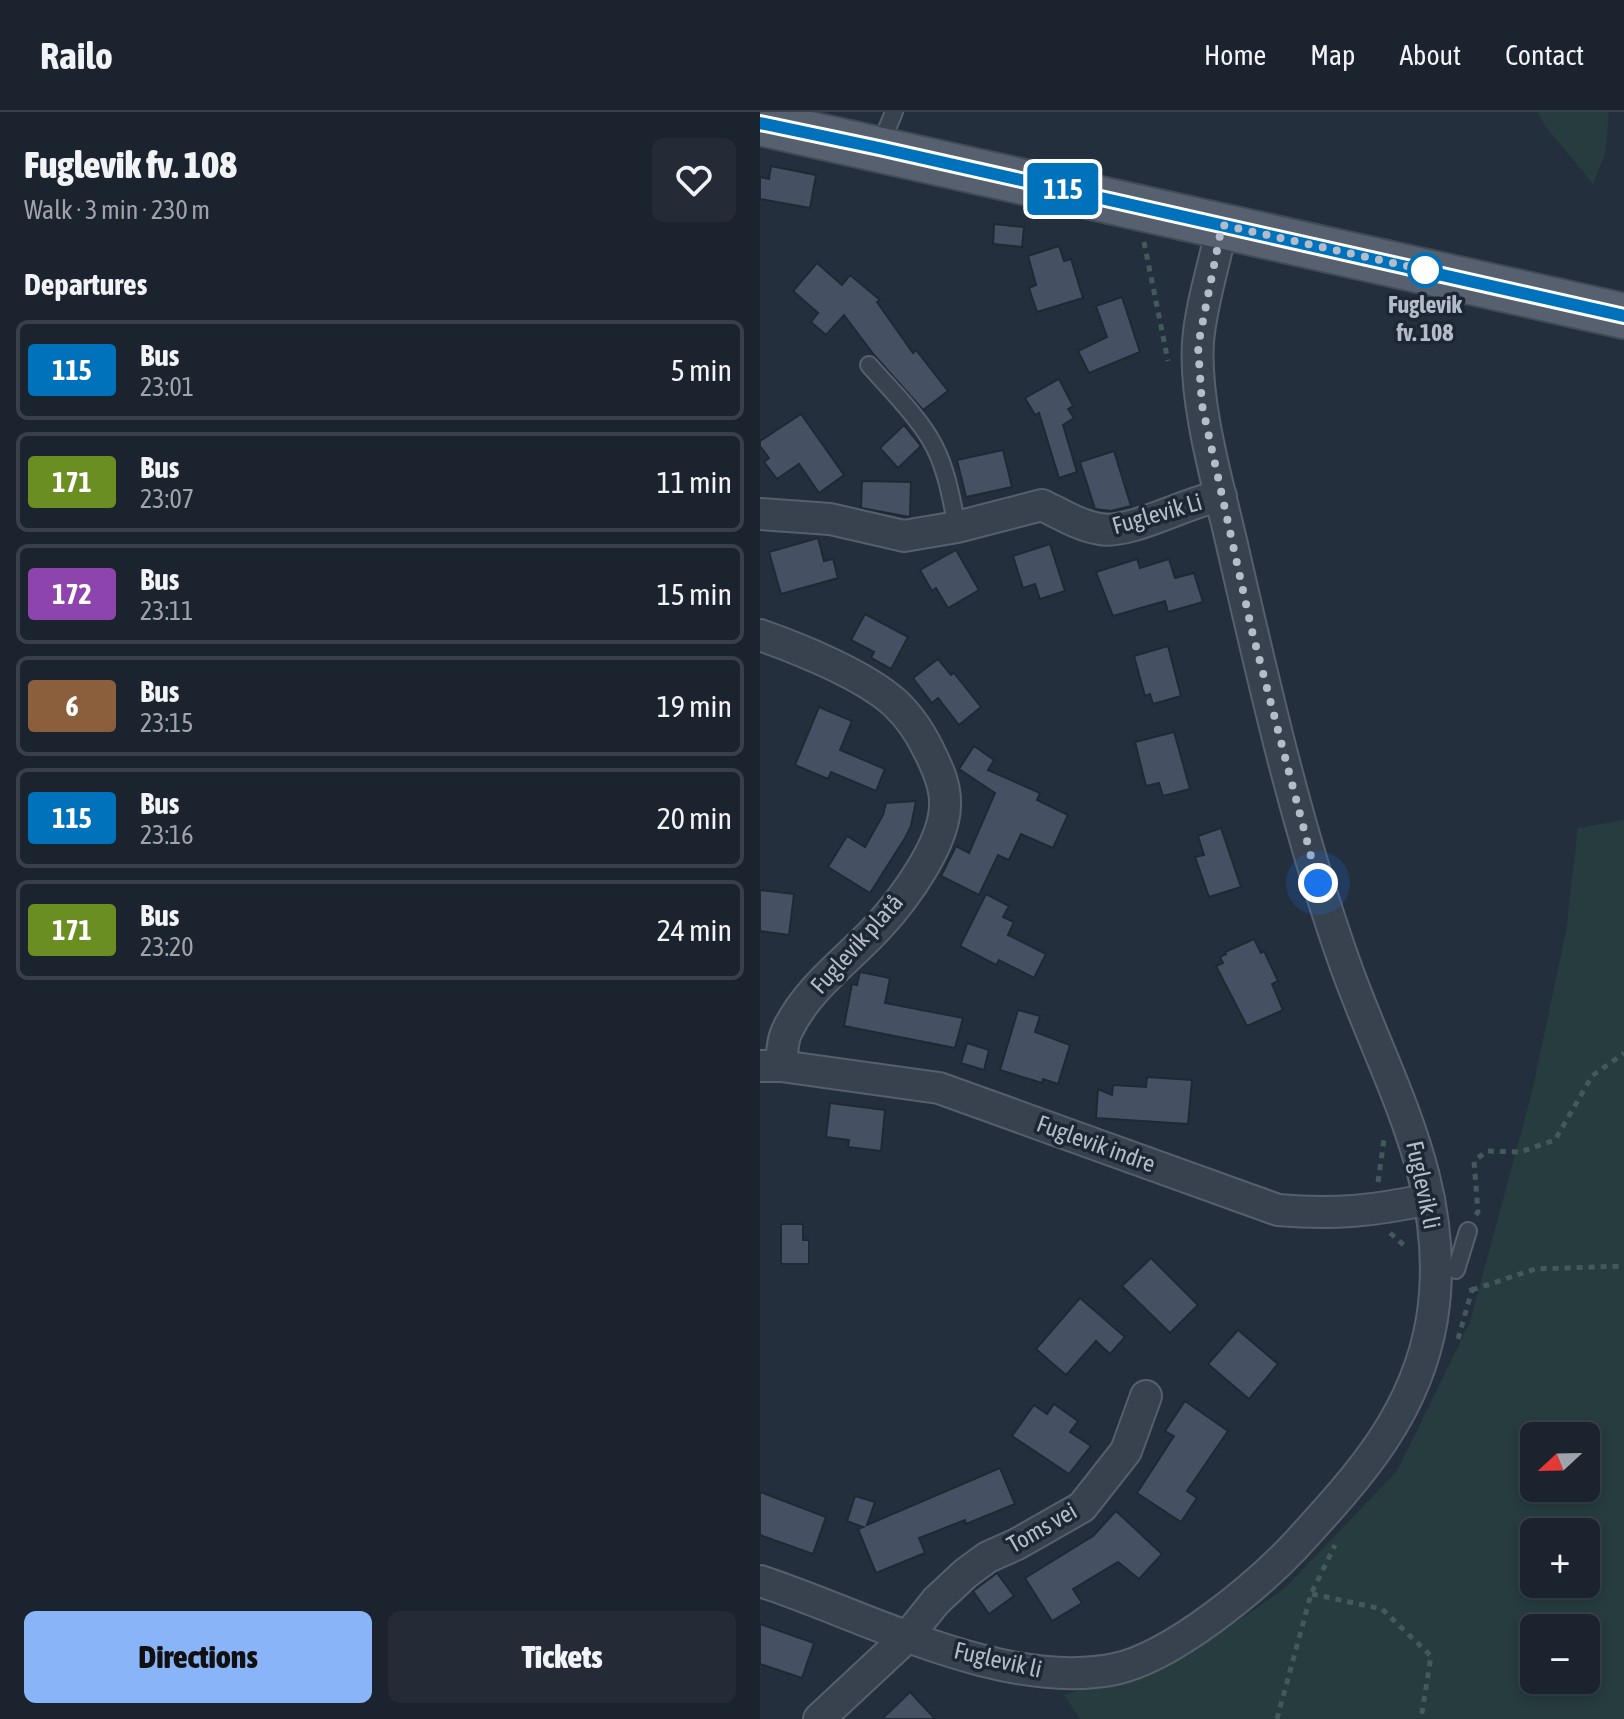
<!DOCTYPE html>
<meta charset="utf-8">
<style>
:root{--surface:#1b232e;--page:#242b36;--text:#f1f3f6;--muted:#a0a4aa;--line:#39404a;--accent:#8ab4f8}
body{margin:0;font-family:"Asap Condensed",sans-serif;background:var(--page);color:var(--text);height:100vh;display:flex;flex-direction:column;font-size:30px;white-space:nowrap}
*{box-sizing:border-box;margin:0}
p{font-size:26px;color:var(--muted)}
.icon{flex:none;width:44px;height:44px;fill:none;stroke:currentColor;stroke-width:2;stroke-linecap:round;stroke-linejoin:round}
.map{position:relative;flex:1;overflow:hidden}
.details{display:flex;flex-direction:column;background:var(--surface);width:760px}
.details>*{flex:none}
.badge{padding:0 16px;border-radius:6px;font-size:28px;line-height:52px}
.needle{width:52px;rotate:248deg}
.fabs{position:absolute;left:760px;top:1310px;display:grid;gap:16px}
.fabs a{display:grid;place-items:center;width:80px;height:80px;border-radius:12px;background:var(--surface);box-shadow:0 4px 12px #0003,0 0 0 2px var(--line);font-size:40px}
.you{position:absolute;width:40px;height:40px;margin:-20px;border:6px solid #fff;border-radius:50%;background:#1a73e8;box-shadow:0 0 0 12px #1a73e833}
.map>.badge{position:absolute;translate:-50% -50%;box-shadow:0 0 0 4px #fff}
h2{padding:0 24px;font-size:30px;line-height:72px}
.round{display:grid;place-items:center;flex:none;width:84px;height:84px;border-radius:12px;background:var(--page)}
.headline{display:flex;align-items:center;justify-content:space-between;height:136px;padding:0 24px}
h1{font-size:38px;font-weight:800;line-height:60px}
.button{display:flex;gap:16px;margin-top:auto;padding:16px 24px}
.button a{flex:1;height:92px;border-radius:12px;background:var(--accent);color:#111;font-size:32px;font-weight:800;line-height:92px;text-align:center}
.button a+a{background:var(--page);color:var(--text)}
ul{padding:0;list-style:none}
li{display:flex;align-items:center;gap:24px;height:100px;margin:0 16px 12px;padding:0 8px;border:4px solid var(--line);border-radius:12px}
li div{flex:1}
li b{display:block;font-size:30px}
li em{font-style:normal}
li .badge{min-width:88px;font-weight:700;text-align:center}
header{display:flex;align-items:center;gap:48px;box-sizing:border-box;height:112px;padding:0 40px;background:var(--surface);border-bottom:2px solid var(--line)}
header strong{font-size:38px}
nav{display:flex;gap:44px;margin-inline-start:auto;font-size:28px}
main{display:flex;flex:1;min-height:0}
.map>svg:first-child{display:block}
</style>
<header>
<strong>Railo</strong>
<nav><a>Home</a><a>Map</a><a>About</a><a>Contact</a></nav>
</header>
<main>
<section class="details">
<div class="headline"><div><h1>Fuglevik fv. 108</h1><p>Walk · 3 min · 230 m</p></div><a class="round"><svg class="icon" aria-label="heart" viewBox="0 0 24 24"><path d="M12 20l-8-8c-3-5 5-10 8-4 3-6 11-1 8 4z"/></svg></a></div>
<h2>Departures</h2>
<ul>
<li><span class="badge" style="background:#0072bc;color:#fff">115</span><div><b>Bus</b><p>23:01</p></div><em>5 min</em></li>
<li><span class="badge" style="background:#6b8e23;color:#fff">171</span><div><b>Bus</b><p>23:07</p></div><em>11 min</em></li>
<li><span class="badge" style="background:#8e44ad;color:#fff">172</span><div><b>Bus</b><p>23:11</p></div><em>15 min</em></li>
<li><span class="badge" style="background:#8b5e3c;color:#fff">6</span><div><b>Bus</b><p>23:15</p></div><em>19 min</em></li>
<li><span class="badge" style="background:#0072bc;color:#fff">115</span><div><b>Bus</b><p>23:16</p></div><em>20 min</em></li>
<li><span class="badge" style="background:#6b8e23;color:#fff">171</span><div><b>Bus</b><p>23:20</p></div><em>24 min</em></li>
</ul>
<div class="button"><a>Directions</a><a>Tickets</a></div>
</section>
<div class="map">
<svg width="864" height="1607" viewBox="0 0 864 1607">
<rect width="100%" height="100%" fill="#242f3e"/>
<!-- green -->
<g fill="#263c3f" fill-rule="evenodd">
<path d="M778 0H849L845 42 833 72 783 11Z"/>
<path d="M864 708V1607H320L304 1583 429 1543 525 1476 637 1359 710 1210 772 980 806 819 818 716ZM774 1324H826V1376H774ZM774 1420H826V1472H774ZM774 1516H826V1568H774Z"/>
</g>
<!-- building -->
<g fill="#455162" stroke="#1f2835" stroke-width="2">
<path d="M11 54 56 63 50 96 0 87V65L9 67Z"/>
<path d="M234 112 264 115 262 135 233 132Z"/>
<path d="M299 134 304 149 311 147 323 186 277 200 269 176 276 173 268 144Z"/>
<path d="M57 151 82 173 90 163 120 188 117 190 153 241 156 238 188 279 163 298 114 243 84 203 66 223 51 210 58 201 33 179Z"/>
<path d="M362 185 380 240 329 261 318 239 347 225 336 194Z"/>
<path d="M299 267 313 294 308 297 314 306 303 313 317 360 299 366 279 301 275 303 265 286Z"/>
<path d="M41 302 84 363 59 381 39 352 17 367 4 350 9 346 0 334V329Z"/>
<path d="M144 313 161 334 138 356 120 336Z"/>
<path d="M243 338 252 375 206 385 197 348Z"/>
<path d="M354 339 371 394 351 399 335 397 320 350Z"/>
<path d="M102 369 151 370 150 405 101 396Z"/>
<path d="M58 426 64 449 73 447 78 466 21 482 9 440Z"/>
<path d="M290 432 305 479 280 487 275 472 263 476 253 444Z"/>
<path d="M196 438 219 478 188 496 176 476 172 479 160 458Z"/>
<path d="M377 447 380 456 409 447 415 466 434 461 443 490 408 500 405 489 353 504 336 460Z"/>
<path d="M105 502 148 525 131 557 111 546 114 540 91 528Z"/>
<path d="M408 534 421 584 393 592 390 582 385 584 374 544Z"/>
<path d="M178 547 191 563 194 561 221 595 199 613 178 586 172 591 153 566Z"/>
<path d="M59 595 92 609 80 638 125 657 116 679 71 660 68 667 35 653Z"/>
<path d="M414 620 430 677 403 684 399 671 386 674 375 630Z"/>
<path d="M214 634 234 648 228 658 280 681 277 688 308 703 293 736 261 722 249 748 238 743 219 783 181 764 196 734 209 741 235 681 199 657Z"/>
<path d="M156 689 151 714 145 726 110 781 68 755 87 724 105 735 123 703 126 691Z"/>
<path d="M461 716 481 775 449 785 435 745 444 743 438 724Z"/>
<path d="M0 778 34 782 29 823 0 819Z"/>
<path d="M226 782 249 794 243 805 254 810 248 823 286 842 274 866 239 848 236 853 200 834Z"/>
<path d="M494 827 501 841 504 839 518 869 512 872 523 898 487 914 456 854 463 851 460 845 466 842 465 840Z"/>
<path d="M100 860 130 866 125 891 203 906 195 936 84 914 92 872 97 873Z"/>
<path d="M258 898 280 904 275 920 310 933 298 972 283 967 282 971 240 958Z"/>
<path d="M207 931 229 938 224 958 201 951Z"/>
<path d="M387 965 432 968 428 1012 336 1006 338 977 352 983 353 973 386 975Z"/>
<path d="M70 991 125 998 121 1039 88 1035 89 1028 66 1025Z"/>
<path d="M21 1112H43V1128H49V1152H21Z"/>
<path d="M391 1146 438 1193 410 1221 362 1174Z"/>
<path d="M320 1186 365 1225 350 1242 336 1229 306 1263 276 1237Z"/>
<path d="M478 1218 518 1252 489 1287 448 1252Z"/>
<path d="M425 1289 468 1319 427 1379 437 1386 421 1410 377 1381 414 1324 405 1319Z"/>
<path d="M294 1292 318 1309 310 1320 331 1334 309 1362 252 1324 274 1293 287 1302Z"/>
<path d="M240 1356 255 1392 206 1412 205 1408 159 1426 165 1441 116 1461 98 1417 103 1415 87 1409 95 1384 115 1390 107 1413Z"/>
<path d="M0 1380 66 1405 53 1442 0 1423Z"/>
<path d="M356 1399 402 1442 379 1467 358 1450 313 1477 322 1491 292 1509 265 1466 333 1424Z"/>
<path d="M237 1461 254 1484 229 1502 213 1479Z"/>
<path d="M0 1512 54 1531 42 1566 0 1552Z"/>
<path d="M150 1580 175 1607H122Z"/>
</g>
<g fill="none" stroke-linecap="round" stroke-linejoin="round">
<!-- service casing -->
<g stroke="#565f6c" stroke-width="20">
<g id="service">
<path d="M120 34 134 0"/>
<path d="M109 253C129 276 153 299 169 325 186 352 191 385 197 415"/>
<path d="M696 1158 708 1119"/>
</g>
</g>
<!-- minor casing -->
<g stroke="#565f6c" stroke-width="34">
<g id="minor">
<path d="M0 402 70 407 144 424 197 415 282 393C301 402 320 414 340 417 369 423 428 389 461 384"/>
<path d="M0 523C40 537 104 563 135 591 150 605 162 624 170 641 178 657 186 675 185 693 185 731 144 787 119 814 88 848 47 876 27 919 22 929 22 943 21 954"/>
<path d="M0 954H21L179 976 518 1098C574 1103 614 1099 669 1087"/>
<path d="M0 1469C104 1503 244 1580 355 1557 412 1545 495 1476 535 1434 598 1365 656 1303 672 1207 693 1075 627 970 585 852 537 717 505 576 473 437 459 375 434 293 438 230 441 191 455 151 462 113"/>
<path d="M59 1607 148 1524 176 1489 206 1461 228 1445 257 1432 322 1395 366 1339 386 1284"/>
</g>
</g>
<!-- primary casing -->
<g stroke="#414a57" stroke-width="48">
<path id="primary" d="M0 11 864 204"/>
</g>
<!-- path -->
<g stroke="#44595c" stroke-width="5" stroke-dasharray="6 6" stroke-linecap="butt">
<path d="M384 130 408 249"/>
<path d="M618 1070 624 1028"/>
<path d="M716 1103 718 1100 714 1049 727 1039 760 1040 795 1028 832 964 864 941"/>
<path d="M630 1121 647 1136"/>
<path d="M712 1178 775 1157 864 1154"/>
<path d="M698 1227 712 1178 709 1172"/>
<path d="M552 1482 622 1497 671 1544 661 1607"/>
<path d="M517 1607 551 1482 575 1433"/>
</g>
<!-- service -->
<use href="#service" stroke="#38414e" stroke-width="16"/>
<!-- minor -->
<use href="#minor" stroke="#38414e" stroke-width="30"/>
<!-- primary -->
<use href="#primary" stroke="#56606e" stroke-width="44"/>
</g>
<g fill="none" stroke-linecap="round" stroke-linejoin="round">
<!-- line casing -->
<g stroke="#fff" stroke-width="18">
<path id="line" d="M0 11 119 36 864 204"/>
</g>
<!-- line -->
<use href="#line" stroke="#0072bc" stroke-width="12"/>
<!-- walk -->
<path stroke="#b4bcc9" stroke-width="8" stroke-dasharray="0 14.4" d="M558 771 492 519 442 293 438 234 462 113 665 158"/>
</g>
<!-- markers -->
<circle fill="#fff" stroke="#0072bc" stroke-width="4" cx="665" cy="158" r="16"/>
<g text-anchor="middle" stroke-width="7" stroke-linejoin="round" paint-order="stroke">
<!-- stop labels -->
<g font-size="24" font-weight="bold" fill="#b4bcc9" stroke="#1d2633">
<text x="665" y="201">Fuglevik<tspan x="665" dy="28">fv. 108</tspan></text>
</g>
<!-- street labels -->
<g font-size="24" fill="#b4bcc9" stroke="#1d2633">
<text transform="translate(397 402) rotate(-16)" y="8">Fuglevik Li</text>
<text transform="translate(97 832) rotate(-48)" y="8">Fuglevik platå</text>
<text transform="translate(336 1032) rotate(20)" y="8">Fuglevik indre</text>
<text transform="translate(663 1073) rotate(78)" y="8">Fuglevik li</text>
<text transform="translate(282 1416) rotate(-30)" y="8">Toms vei</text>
<text transform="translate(238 1548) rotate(13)" y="8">Fuglevik li</text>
</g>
</g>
</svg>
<div class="fabs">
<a><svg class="needle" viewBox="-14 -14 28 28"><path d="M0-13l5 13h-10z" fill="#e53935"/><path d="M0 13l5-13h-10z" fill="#a0a4aa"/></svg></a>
<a>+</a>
<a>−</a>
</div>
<div class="you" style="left:558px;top:771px"></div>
<b class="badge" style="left:303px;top:77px;background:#0072bc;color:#fff">115</b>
</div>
</main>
